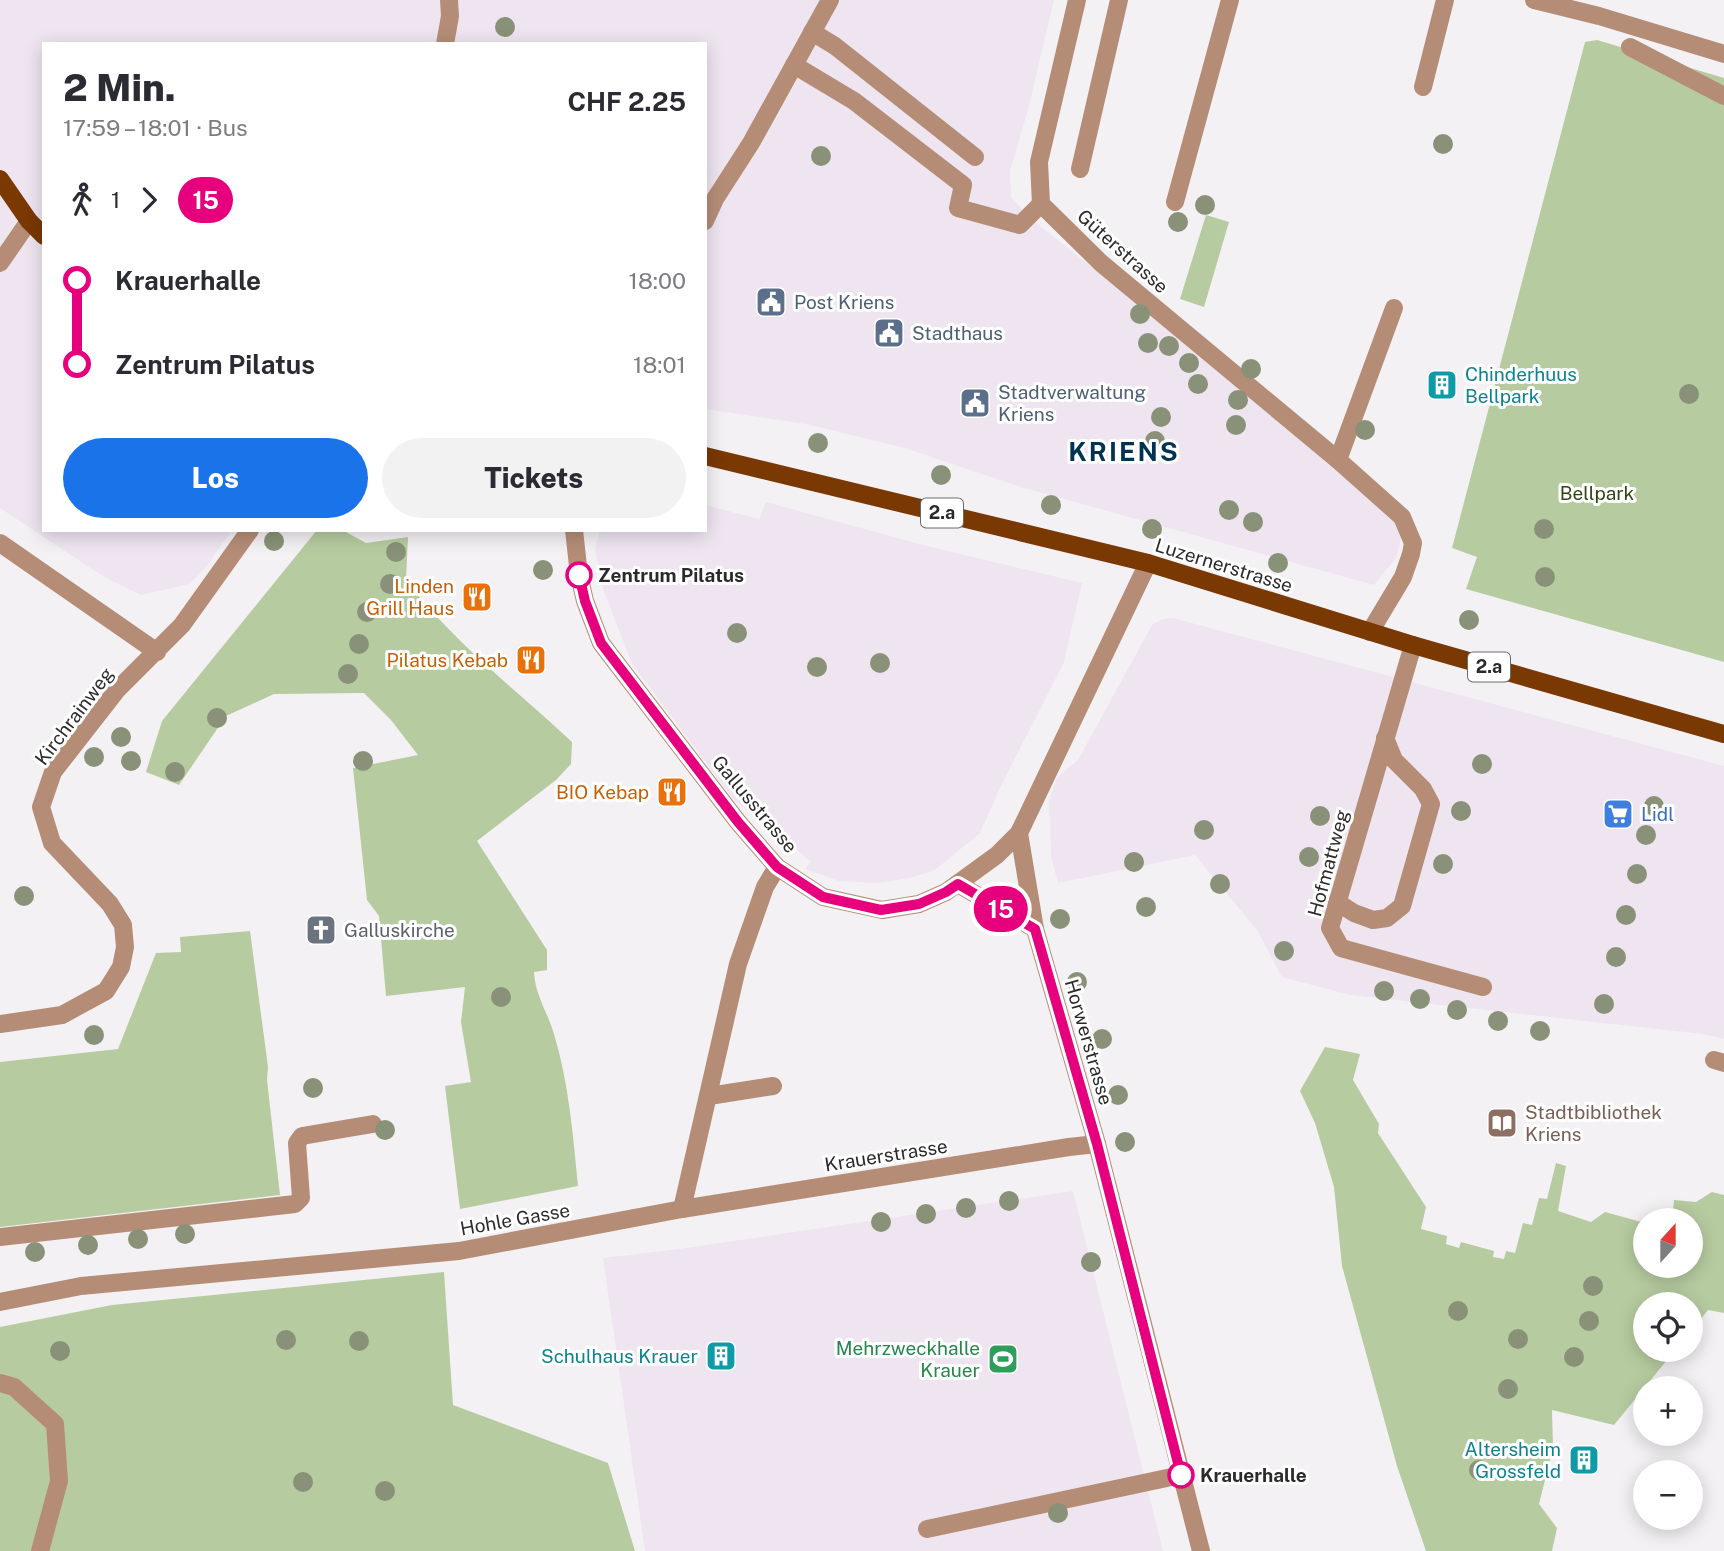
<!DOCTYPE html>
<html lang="de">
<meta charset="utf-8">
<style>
:root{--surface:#fff;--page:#f2f2f3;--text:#2b2b33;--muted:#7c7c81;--accent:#1a73e8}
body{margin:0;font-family:"Public Sans",sans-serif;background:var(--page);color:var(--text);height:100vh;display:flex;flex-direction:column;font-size:26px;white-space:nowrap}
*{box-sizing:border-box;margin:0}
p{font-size:23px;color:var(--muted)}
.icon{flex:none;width:38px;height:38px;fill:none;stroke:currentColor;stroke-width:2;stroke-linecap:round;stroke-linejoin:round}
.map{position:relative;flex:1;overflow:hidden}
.drawer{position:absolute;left:42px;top:42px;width:665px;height:490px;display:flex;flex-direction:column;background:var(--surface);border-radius:0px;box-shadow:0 4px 18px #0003}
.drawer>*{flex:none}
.badge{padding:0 14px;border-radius:23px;font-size:24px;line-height:46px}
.needle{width:46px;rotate:21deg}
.fabs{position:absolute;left:1633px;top:1208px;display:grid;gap:14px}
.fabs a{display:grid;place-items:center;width:70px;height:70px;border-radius:50%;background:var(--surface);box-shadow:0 4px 18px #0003;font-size:35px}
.map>.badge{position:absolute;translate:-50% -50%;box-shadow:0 0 0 4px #fff}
.legs{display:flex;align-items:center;gap:10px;height:77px;padding:0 21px;font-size:23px}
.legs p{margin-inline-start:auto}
.headline{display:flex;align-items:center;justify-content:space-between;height:119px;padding:0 21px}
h1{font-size:38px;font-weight:800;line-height:52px}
.primary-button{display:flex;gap:14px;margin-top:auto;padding:14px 21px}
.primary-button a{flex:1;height:80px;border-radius:42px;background:var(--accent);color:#fff;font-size:28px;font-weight:800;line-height:80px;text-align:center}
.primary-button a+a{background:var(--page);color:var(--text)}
ul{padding:0 21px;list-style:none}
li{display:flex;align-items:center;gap:24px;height:84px;font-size:26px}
li i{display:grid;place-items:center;width:10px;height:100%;margin:0 9px;background:currentColor}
li i::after{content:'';width:18px;height:18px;margin:-9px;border:5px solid;border-radius:50%;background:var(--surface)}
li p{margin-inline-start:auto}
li:first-child i{background:linear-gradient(#0000 50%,currentColor 0)}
li:last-child i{background:linear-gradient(currentColor 50%,#0000 0)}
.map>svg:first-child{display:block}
</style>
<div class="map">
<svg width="1724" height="1551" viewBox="0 0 1724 1551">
<rect width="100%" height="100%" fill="#f4f1f5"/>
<!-- built -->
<g fill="#eee5f0">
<path d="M0 0H1054L1028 110 1010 171 1011 197 1029 217 1094 269 1143 304 1377 504 1393 519 1402 535 1396 558 1374 585 1021 487 905 448 806 424 705 409V44H44V530H232L207 566 189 584 141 595 104 577 0 508Z"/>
<path d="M766 502 923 545 1082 583 1064 662 999 790 980 833 935 870 910 878 878 883 839 881 805 869 811 862 783 838 768 815 759 820 734 800 632 664 603 589 595 549 600 530H705V505L759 519Z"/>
<path d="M1173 618 1724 766V1039L1703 1034 1350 995 1282 977 1257 930 1195 855 1058 883 1051 856 1049 801 1057 778 1078 760 1152 625 1162 619Z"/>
<path d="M1073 1191 1163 1551H645L603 1258 679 1249Z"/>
</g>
<!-- green -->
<g fill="#b7cba0">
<path d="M1597 40 1724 78V662L1466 589 1477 557 1452 548 1585 42Z"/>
<path d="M1206 215 1229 222 1204 307 1180 299Z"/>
<path d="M317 530H342L366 543 408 537 406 580C455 644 514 688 572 742L571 764 556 780 477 841 547 950V970L534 972C535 995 548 1013 554 1034 569 1084 573 1135 578 1186L460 1209 445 1086 471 1082 461 1022 465 987 386 996 379 916 367 900 353 768 418 755 391 720 364 693 274 694 226 716 179 785 146 772 162 721Z"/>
<path d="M250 931 268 1067 267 1080 280 1195 0 1227V1062L118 1049 156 953 181 952 180 937Z"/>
<path d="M1325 1047 1360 1054 1353 1080 1379 1124 1378 1133 1426 1207 1421 1229 1447 1236 1446 1244 1459 1248 1461 1242 1494 1251 1493 1257 1504 1259 1506 1251 1515 1253 1523 1223 1532 1225 1539 1198 1547 1199 1556 1163 1566 1166 1558 1211 1591 1222 1605 1212 1645 1223V1265H1690V1220H1649L1652 1215 1673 1211 1674 1200 1696 1202 1712 1192 1724 1195V1313L1708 1310 1691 1331 1690 1304H1645V1349H1676L1614 1425 1552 1410 1553 1448 1539 1504 1557 1528 1552 1551H1426L1397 1466 1342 1266 1334 1187 1315 1123 1300 1091Z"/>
<path d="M444 1272 453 1405 608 1463 635 1551H0V1327L112 1305Z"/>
</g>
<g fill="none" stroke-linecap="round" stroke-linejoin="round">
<!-- minor -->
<g stroke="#b58d77" stroke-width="18">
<path d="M1077 0 1039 162 1041 204 1101 263 1338 460 1402 517 1413 543 1411 554 1403 577 1370 632"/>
<path d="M1534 0 1599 16 1724 54"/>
<path d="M812 32 835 46 975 157"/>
<path d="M445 44 450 16 449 0"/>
<path d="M1630 47 1724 96"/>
<path d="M794 65 854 101 963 185 958 208 1020 225 1041 204"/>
<path d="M1423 87 1445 0"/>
<path d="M1080 169 1119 0"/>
<path d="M1175 202 1230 0"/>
<path d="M705 221 715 199 751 143 830 0"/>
<path d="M0 263 29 221"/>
<path d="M1338 460 1394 308"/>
<path d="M574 530 579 575 585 601 601 643 738 822 777 867 823 897 882 910 919 904 946 892 997 855 1019 833"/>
<path d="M0 543 157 652"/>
<path d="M1148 563 1019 833 1035 929 1097 1144 1201 1551"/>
<path d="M1413 645 1330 928 1341 948 1483 987"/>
<path d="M958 884 1035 929"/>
<path d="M1337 902 1354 913 1373 920 1387 918 1402 906 1431 804 1423 789 1394 760 1385 738"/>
<path d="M0 1024 62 1015 106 991 121 967 125 947 123 925 110 904 52 843 41 807 53 772 117 690 182 625 250 530"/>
<path d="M1714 1060 1724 1063"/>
<path d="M709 1096 773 1086"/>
<path d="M682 1209 738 964 765 887 777 867"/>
<path d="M0 1237 295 1204 301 1198 297 1143 302 1136 373 1124"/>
<path d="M0 1302 81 1286 459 1251 682 1209 1069 1147 1097 1144"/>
<path d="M0 1383 14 1387 55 1424 59 1481 40 1551"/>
<path d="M927 1529 1181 1475"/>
</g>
<!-- major -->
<g stroke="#7a3802" stroke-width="18">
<path d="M0 179 29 221 44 236"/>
<path d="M705 456 1148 563 1413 645 1724 734"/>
</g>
</g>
<!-- trees -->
<g fill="#899278">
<circle cx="505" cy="27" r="10"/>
<circle cx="1443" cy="144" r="10"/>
<circle cx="821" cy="156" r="10"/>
<circle cx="1205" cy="205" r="10"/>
<circle cx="1178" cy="222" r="10"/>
<circle cx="1140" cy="314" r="10"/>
<circle cx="1148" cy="343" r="10"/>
<circle cx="1169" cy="346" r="10"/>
<circle cx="1189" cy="363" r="10"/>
<circle cx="1251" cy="369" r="10"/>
<circle cx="1198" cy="384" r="10"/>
<circle cx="1689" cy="394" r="10"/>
<circle cx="1238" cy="400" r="10"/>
<circle cx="1161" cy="417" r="10"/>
<circle cx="1236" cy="425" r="10"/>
<circle cx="1365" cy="430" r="10"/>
<circle cx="1155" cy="441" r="10"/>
<circle cx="818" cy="443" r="10"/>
<circle cx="941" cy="475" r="10"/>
<circle cx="1051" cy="505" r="10"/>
<circle cx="1229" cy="510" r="10"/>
<circle cx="1253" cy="522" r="10"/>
<circle cx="1152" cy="529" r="10"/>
<circle cx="1544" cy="529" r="10"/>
<circle cx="274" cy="541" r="10"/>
<circle cx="396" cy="552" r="10"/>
<circle cx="1278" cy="563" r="10"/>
<circle cx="543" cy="570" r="10"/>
<circle cx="1545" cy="577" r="10"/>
<circle cx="390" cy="584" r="10"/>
<circle cx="367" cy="612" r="10"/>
<circle cx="1469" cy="620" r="10"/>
<circle cx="737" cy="633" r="10"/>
<circle cx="359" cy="644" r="10"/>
<circle cx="880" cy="663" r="10"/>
<circle cx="817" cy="667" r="10"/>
<circle cx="348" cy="674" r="10"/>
<circle cx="217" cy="718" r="10"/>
<circle cx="121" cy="737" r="10"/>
<circle cx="94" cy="757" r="10"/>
<circle cx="131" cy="761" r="10"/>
<circle cx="363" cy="761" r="10"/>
<circle cx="1482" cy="764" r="10"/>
<circle cx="175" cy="772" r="10"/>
<circle cx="1654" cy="806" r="10"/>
<circle cx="1461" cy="811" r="10"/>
<circle cx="1320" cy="816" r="10"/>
<circle cx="1204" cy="830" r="10"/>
<circle cx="1646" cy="835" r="10"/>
<circle cx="1309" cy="857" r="10"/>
<circle cx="1134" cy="862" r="10"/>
<circle cx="1443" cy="864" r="10"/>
<circle cx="1637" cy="874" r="10"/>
<circle cx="1220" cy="884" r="10"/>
<circle cx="1004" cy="892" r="10"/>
<circle cx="24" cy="896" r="10"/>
<circle cx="1146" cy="907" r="10"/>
<circle cx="1626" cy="915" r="10"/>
<circle cx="1060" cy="919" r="10"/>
<circle cx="1284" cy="951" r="10"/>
<circle cx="1616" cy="957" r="10"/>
<circle cx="1077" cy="982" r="10"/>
<circle cx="1384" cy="991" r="10"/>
<circle cx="501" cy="997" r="10"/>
<circle cx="1420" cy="999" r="10"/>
<circle cx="1604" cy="1004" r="10"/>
<circle cx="1457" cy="1010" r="10"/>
<circle cx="1498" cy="1021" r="10"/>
<circle cx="1540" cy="1031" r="10"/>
<circle cx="94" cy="1035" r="10"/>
<circle cx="1102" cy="1039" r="10"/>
<circle cx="313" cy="1088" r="10"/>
<circle cx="1118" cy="1095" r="10"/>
<circle cx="385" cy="1130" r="10"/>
<circle cx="1125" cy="1142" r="10"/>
<circle cx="1009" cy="1201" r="10"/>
<circle cx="966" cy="1208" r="10"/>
<circle cx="926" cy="1214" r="10"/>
<circle cx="881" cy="1222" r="10"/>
<circle cx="185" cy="1234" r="10"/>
<circle cx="138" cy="1239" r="10"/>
<circle cx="88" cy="1245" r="10"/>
<circle cx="35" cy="1252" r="10"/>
<circle cx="1091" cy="1262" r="10"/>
<circle cx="1593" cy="1286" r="10"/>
<circle cx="1458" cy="1311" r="10"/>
<circle cx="1589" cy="1321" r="10"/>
<circle cx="1518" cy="1339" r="10"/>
<circle cx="286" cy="1340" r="10"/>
<circle cx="359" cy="1341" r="10"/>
<circle cx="60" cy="1351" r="10"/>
<circle cx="1574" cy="1357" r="10"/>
<circle cx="1508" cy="1389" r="10"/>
<circle cx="1479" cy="1470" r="10"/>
<circle cx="303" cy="1482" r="10"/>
<circle cx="385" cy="1491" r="10"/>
<circle cx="1058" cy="1513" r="10"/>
</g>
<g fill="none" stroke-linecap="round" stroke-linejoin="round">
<!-- line-1 casing -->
<g stroke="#fff" stroke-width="16">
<path id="line-1" d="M579 575 585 601 601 643 738 822 777 867 823 897 881 910 919 904 946 892 958 884 1035 929 1097 1144 1181 1475"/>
</g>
<!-- line-1 -->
<use href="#line-1" stroke="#e6007e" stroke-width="10"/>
</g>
<!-- icons -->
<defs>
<g id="civic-square" transform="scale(1.575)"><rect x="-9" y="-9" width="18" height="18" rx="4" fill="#5c6f8a" stroke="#fff"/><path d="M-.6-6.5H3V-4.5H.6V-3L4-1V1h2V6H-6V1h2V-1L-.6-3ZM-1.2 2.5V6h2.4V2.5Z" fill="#fff"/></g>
<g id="building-square" transform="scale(1.575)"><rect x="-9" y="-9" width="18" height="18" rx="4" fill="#0f9aa8" stroke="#fff"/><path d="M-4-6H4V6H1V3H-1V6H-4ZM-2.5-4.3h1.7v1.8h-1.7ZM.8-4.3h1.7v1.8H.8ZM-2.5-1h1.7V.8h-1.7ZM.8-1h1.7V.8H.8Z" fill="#fff"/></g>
<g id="restaurant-square" transform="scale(1.575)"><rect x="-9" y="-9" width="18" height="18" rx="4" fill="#e8710a" stroke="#fff"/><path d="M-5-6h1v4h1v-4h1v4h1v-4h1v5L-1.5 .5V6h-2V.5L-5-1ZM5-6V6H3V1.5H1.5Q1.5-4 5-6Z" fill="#fff"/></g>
<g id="supermarket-square" transform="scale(1.575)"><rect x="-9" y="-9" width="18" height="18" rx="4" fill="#3f7fe0" stroke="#fff"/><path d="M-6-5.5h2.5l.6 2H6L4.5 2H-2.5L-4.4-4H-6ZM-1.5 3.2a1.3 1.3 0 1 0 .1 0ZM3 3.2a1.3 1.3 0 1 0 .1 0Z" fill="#fff"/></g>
<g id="church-square" transform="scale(1.575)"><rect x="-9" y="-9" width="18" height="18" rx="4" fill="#6b7280" stroke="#fff"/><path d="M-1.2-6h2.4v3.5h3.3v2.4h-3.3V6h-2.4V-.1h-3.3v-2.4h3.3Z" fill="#fff"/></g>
<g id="library-square" transform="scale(1.575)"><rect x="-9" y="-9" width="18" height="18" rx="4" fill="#8d6e63" stroke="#fff"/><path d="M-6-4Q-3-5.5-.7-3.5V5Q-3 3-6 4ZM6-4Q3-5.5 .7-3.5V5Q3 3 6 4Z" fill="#fff"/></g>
<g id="stadium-square" transform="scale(1.575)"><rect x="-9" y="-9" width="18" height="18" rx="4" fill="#2e9e5b" stroke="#fff"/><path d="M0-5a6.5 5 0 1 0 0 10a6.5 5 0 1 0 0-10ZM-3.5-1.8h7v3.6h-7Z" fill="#fff"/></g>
</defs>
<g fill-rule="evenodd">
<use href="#civic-square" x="771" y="302"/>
<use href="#civic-square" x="889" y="333"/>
<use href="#building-square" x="1442" y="385"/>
<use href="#civic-square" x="975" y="403"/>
<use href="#restaurant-square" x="477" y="597"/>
<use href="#restaurant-square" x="531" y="660"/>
<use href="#restaurant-square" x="672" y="792"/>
<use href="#supermarket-square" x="1618" y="814"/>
<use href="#church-square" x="321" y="930"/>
<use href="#library-square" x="1502" y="1123"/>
<use href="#building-square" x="721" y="1356"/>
<use href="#stadium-square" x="1003" y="1359"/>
<use href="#building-square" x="1584" y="1460"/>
</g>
<!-- markers -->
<g fill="#fff" stroke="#e6007e" stroke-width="3.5">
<circle cx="579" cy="575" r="12"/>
<circle cx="1181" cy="1475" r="12"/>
</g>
<g text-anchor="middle" stroke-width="6" stroke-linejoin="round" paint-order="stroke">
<!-- shield labels -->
<g fill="#fff" stroke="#6b6a6b" stroke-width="2">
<rect x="921" y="498.5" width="42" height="29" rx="5"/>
<rect x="1468" y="652.5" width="42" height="29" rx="5"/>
</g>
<g font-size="18" font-weight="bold" fill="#2b2a2b">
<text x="942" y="519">2.a</text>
<text x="1489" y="673">2.a</text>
</g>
<!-- street labels -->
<g font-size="19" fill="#2b2a2b" stroke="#fff">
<text transform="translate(1123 251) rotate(42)" y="7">Güterstrasse</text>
<text transform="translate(1224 565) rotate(17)" y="7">Luzernerstrasse</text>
<text transform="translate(74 716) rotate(-53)" y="7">Kirchrainweg</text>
<text transform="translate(755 804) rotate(50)" y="7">Gallusstrasse</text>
<text transform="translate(1328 863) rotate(-75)" y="7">Hofmattweg</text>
<text transform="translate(1089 1042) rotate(74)" y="7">Horwerstrasse</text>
<text transform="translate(886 1155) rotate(-9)" y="7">Krauerstrasse</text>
<text transform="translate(515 1219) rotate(-10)" y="7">Hohle Gasse</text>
</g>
<!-- service labels -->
<g font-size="19" fill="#4e5e75" stroke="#fff" text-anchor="start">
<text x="794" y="309">Post Kriens</text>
<text x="912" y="340">Stadthaus</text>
<text x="998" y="399">Stadtverwaltung<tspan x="998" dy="22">Kriens</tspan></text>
</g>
<!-- culture labels -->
<g font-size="19" fill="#0d838f" stroke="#fff" text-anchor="end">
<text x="1465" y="381" text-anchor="start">Chinderhuus<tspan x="1465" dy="22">Bellpark</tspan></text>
<text x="698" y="1363">Schulhaus Krauer</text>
<text x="1561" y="1456">Altersheim<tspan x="1561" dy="22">Grossfeld</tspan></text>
</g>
<!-- park labels -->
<g font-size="19" fill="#314512" stroke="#fff">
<text x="1597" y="500">Bellpark</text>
</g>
<!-- stop labels -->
<g font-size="19" font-weight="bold" fill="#2b2a2b" stroke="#fff" text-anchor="start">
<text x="598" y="582">Zentrum Pilatus</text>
<text x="1200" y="1482">Krauerhalle</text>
</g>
<!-- food labels -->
<g font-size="19" fill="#c56008" stroke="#fff" text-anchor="end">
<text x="454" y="593">Linden<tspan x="454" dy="22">Grill Haus</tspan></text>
<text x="508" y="667">Pilatus Kebab</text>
<text x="649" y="799">BIO Kebap</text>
</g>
<!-- shop labels -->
<g font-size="19" fill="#366cbe" stroke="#fff" text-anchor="start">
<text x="1641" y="821">Lidl</text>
</g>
<!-- worship labels -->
<g font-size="19" fill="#5b616d" stroke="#fff" text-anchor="start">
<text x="344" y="937">Galluskirche</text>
</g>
<!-- education labels -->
<g font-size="19" fill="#785e54" stroke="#fff" text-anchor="start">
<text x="1525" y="1119">Stadtbibliothek<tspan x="1525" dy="22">Kriens</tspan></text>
</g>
<!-- leisure labels -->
<g font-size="19" fill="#27864d" stroke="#fff" text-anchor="end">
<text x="980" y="1355">Mehrzweckhalle<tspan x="980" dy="22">Krauer</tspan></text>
</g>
<!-- district labels -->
<g font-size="26" font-weight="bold" letter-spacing="2" fill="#003254" stroke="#fff">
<text x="1124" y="461">KRIENS</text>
</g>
</g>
</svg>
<div class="fabs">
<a><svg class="needle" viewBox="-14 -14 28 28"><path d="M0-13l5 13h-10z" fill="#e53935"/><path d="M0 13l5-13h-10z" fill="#7c7c81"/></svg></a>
<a><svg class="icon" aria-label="locate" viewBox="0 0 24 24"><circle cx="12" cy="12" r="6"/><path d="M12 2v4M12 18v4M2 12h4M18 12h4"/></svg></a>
<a>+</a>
<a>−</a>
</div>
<b class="badge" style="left:1001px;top:909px;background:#e6007e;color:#fff">15</b>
<section class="drawer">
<div class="headline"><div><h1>2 Min.</h1><p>17:59 – 18:01 · Bus</p></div><b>CHF 2.25</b></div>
<div class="legs"><svg class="icon" aria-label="walk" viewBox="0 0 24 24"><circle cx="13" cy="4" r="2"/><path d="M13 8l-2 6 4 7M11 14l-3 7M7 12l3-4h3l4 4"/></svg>1<svg class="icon" aria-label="forward" viewBox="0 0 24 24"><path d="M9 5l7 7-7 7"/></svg><b class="badge" style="background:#e6007e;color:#fff">15</b></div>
<ul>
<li><i style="color:#e6007e"></i><b>Krauerhalle</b><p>18:00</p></li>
<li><i style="color:#e6007e"></i><b>Zentrum Pilatus</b><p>18:01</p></li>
</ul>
<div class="primary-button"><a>Los</a><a>Tickets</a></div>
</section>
</div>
